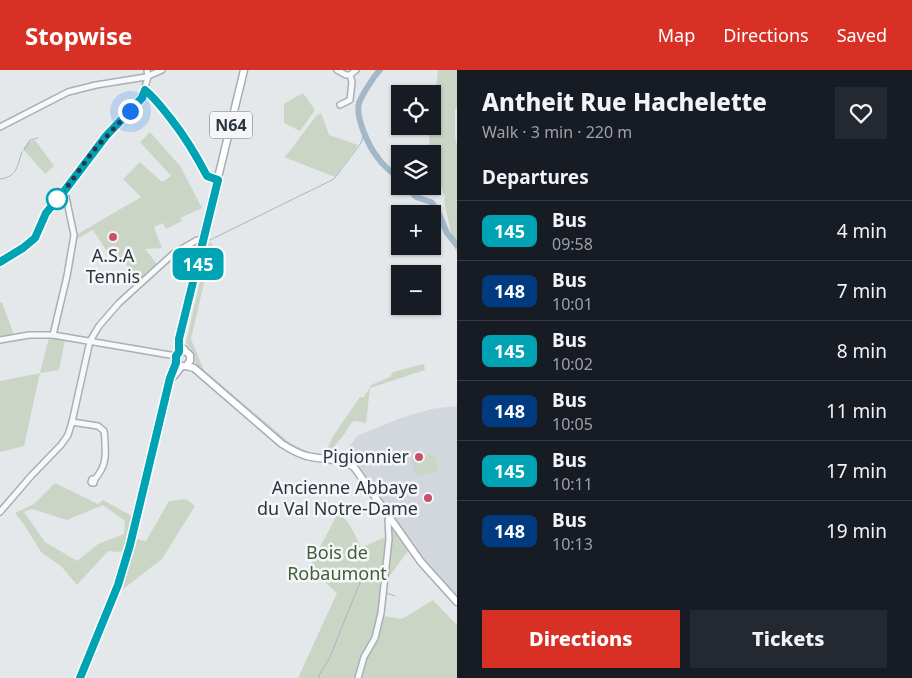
<!DOCTYPE html>
<meta charset="utf-8">
<style>
:root{--surface:#171b24;--page:#242831;--text:#f1f3f6;--muted:#9ea1a6;--line:#363941;--accent:#d93025}
body{margin:0;font-family:"Noto Sans",sans-serif;background:var(--page);color:var(--text);height:100vh;display:flex;flex-direction:column;font-size:19px;white-space:nowrap}
*{box-sizing:border-box;margin:0}
p{font-size:16px;color:var(--muted)}
.icon{flex:none;width:28px;height:28px;fill:none;stroke:currentColor;stroke-width:2;stroke-linecap:round;stroke-linejoin:round}
.map{position:relative;flex:1;overflow:hidden}
.details{display:flex;flex-direction:column;background:var(--surface);width:455px}
.details>*{flex:none}
.badge{padding:0 10px;border-radius:8px;font-size:18px;line-height:32px}
.fabs{position:absolute;left:391px;top:15px;display:grid;gap:10px}
.fabs a{display:grid;place-items:center;width:50px;height:50px;border-radius:0px;background:var(--surface);box-shadow:0 1px 4px #0004;font-size:25px}
.you{position:absolute;width:25px;height:25px;margin:-12px;border:4px solid #fff;border-radius:50%;background:#1a73e8;box-shadow:0 0 0 8px #1a73e833}
.map>.badge{position:absolute;translate:-50% -50%;box-shadow:0 0 0 2px #fff}
h2{padding:0 25px;font-size:19px;line-height:45px}
.round{display:grid;place-items:center;flex:none;width:52px;height:52px;border-radius:0px;background:var(--page)}
.head{display:flex;align-items:center;justify-content:space-between;height:85px;padding:0 25px}
h1{font-size:24px;font-weight:800;line-height:38px}
.action{display:flex;gap:10px;margin-top:auto;padding:10px 25px}
.action a{flex:1;height:58px;border-radius:0px;background:var(--accent);color:#fff;font-size:20px;font-weight:800;line-height:58px;text-align:center}
.action a+a{background:var(--page);color:var(--text)}
ul{padding:0;list-style:none}
li{display:flex;align-items:center;gap:15px;height:60px;padding:0 25px;border-top:1px solid var(--line)}
li div{flex:1}
li b{display:block;font-size:19px}
li em{font-style:normal}
li .badge{min-width:55px;font-weight:700;text-align:center}
header{display:flex;align-items:center;gap:30px;box-sizing:border-box;height:70px;padding:0 25px;background:var(--accent);color:#fff}
header strong{font-size:24px}
nav{display:flex;gap:28px;margin-inline-start:auto;font-size:18px}
main{display:flex;flex:1;min-height:0}
.map>svg:first-child{display:block}
</style>
<header>
<strong>Stopwise</strong>
<nav><a>Map</a><a>Directions</a><a>Saved</a></nav>
</header>
<main>
<div class="map">
<svg width="457" height="608" viewBox="0 0 457 608">
<rect width="100%" height="100%" fill="#e4e8eb"/>
<!-- built -->
<path fill="#d2d7dd" d="M457 336V528L424 491 359 399 348 378 357 366 398 349 431 339Z"/>
<!-- green -->
<g fill="#cbd5c6" fill-rule="evenodd">
<path d="M438 0H457V38L455 40V66L457 75V183L454 178 444 130 445 127 433 96 432 84H430L429 63 431 56H432Z"/>
<path d="M303 23 315 40 300 61 284 53V34Z"/>
<path d="M321 43 329 65 358 75 335 107 284 87 290 81 316 46Z"/>
<path d="M150 62 180 96 202 138 180 148 182 151 166 159 163 153 154 157 162 178 145 179 157 194 140 210 116 183 110 186 93 160 76 169V165L141 127 123 109 140 92 162 112 171 106 140 72Z"/>
<path d="M35 70 54 96 45 104 23 79 28 72Z"/>
<path d="M209 172 213 174 191 269 202 296 204 300 290 373 308 382 325 384 333 366 360 327H364L371 315 390 307 393 302 424 294 425 300 370 318 366 353 355 351 352 352C349 356 346 362 343 366 337 374 330 377 337 388L309 384 291 378 196 298 197 295C194 291 196 289 194 285 192 280 188 277 186 272Z"/>
<path d="M2 232 14 265 0 268V233Z"/>
<path d="M49 268 65 270 59 300 40 303 24 376 0 382V311L40 303Z"/>
<path d="M433 383 439 400 417 407 411 390Z"/>
<path d="M55 413 98 434 103 430 132 446 123 481 118 482 108 481 77 515 61 496 41 482 25 456 15 443 34 434ZM103 435 125 451 124 464 98 474 77 491 45 472 24 442 32 439 67 450Z"/>
<path d="M186 429 195 436 162 489 118 523 136 469 146 471 169 431Z"/>
<path d="M338 443C350 452 355 464 361 478L385 467V461L390 462 391 457H392L408 481 388 508 383 546 402 549 433 530 457 555V608H298L337 523 309 498Z"/>
</g>
<g fill="none" stroke-linecap="round" stroke-linejoin="round">
<!-- stream -->
<g stroke="#a2b8c9" stroke-width="1">
<path d="M24 80 30 70 38 68"/>
<path d="M0 109C18 107 17 95 22 82"/>
<path d="M210 170 334 109 361 73 364 62"/>
<path d="M429 506 437 515"/>
<path d="M386 523 395 526"/>
<path d="M319 608V605L329 589 363 505"/>
</g>
<!-- river -->
<g stroke="#a2b8c9" stroke-width="6">
<path d="M380 0C374 6 362 25 359 33 355 47 369 77 378 88 383 96 393 103 400 110"/>
<path d="M406 116 416 127 431 132 437 139 447 163 457 175"/>
</g>
<!-- minor casing -->
<g stroke="#a9afb5" stroke-width="8">
<g id="minor">
<path d="M337 0 346 5H350L356 0"/>
<path d="M145 20C171 42 192 76 207 106L218 110"/>
<path d="M340 35 350 30 352 12 350 5"/>
<path d="M0 57 68 22 96 15 146 7 162 0"/>
<path d="M0 192 23 179 35 168 46 143 62 124 106 66 142 28 148 7 147 0"/>
<path d="M53 265 67 206 74 165 66 127 62 124"/>
<path d="M0 270 29 265H53L176 286"/>
<path d="M72 352 98 356 104 361C105 366 105 369 105 374 106 389 105 397 95 409H92L91 412 92 413H94L95 409"/>
<path d="M0 442 31 406 61 375 68 365 72 352 90 271 99 256 119 233 173 184 197 170H203"/>
<path d="M358 608 364 587 375 568 381 543 389 469 388 450 390 446"/>
</g>
</g>
<!-- major casing -->
<g stroke="#a4adb6" stroke-width="9">
<g id="major">
<path d="M179 282V269L244 0"/>
<path d="M186 296 194 298 282 374C290 379 298 384 307 386 322 390 341 388 354 397L421 492 457 532"/>
<path d="M174 306 182 296H186L190 291V285L185 281 184 279"/>
<path d="M80 608 118 515 130 475 170 308 176 293V286L179 282 185 281"/>
</g>
</g>
<!-- minor -->
<use href="#minor" stroke="#f7f8fa" stroke-width="5"/>
<!-- major -->
<use href="#major" stroke="#fff" stroke-width="6"/>
</g>
<g fill="none" stroke-linecap="round" stroke-linejoin="round">
<!-- line casing -->
<g stroke="#fff" stroke-width="11">
<path id="line" d="M0 192 23 178 35 168 46 143 62 124 106 66 142 28 145 20C155 28 163 39 171 49 186 68 196 85 207 106L218 110 179 269V282L176 286V293L170 308 130 475 118 515 80 608"/>
</g>
<!-- line -->
<use href="#line" stroke="#00a3b4" stroke-width="8"/>
<!-- walk -->
<path stroke="#2c3643" stroke-width="5" stroke-dasharray="0 9" d="M57 129 62 124 94 80 130 41"/>
</g>
<!-- markers -->
<circle fill="#fff" stroke="#00a3b4" stroke-width="2.5" cx="57" cy="129" r="10"/>
<g fill="#c8516d" stroke="#f4f6f8" stroke-width="2">
<circle cx="113" cy="167" r="5"/>
<circle cx="419" cy="387" r="5"/>
<circle cx="428" cy="428" r="5"/>
</g>
<g text-anchor="middle" stroke-width="5" stroke-linejoin="round" paint-order="stroke">
<!-- shield labels -->
<rect fill="#f4f6f8" stroke="#687079" stroke-width="1" x="210" y="41.5" width="42" height="27" rx="4"/>
<g font-size="16" font-weight="bold" fill="#2c3643">
<text x="231" y="61">N64</text>
</g>
<!-- poi labels -->
<g font-size="18" fill="#2c3643" stroke="#f4f6f8" text-anchor="end">
<text x="113" y="192" text-anchor="middle">A.S.A<tspan x="113" dy="21">Tennis</tspan></text>
<text x="409" y="393">Pigionnier</text>
<text x="418" y="424">Ancienne Abbaye<tspan x="418" dy="21">du Val Notre-Dame</tspan></text>
</g>
<!-- park labels -->
<g font-size="18" fill="#445e3a" stroke="#f4f6f8">
<text x="337" y="489">Bois de<tspan x="337" dy="21">Robaumont</tspan></text>
</g>
</g>
</svg>
<div class="fabs">
<a><svg class="icon" aria-label="locate" viewBox="0 0 24 24"><circle cx="12" cy="12" r="6"/><path d="M12 2v4M12 18v4M2 12h4M18 12h4"/></svg></a>
<a><svg class="icon" aria-label="layers" viewBox="0 0 24 24"><path d="M12 4l9 5-9 5-9-5zM3 14l9 5 9-5"/></svg></a>
<a>+</a>
<a>−</a>
</div>
<div class="you" style="left:130px;top:41px"></div>
<b class="badge" style="left:198px;top:194px;background:#00a3b4;color:#fff">145</b>
</div>
<section class="details">
<div class="head"><div><h1>Antheit Rue Hachelette</h1><p>Walk · 3 min · 220 m</p></div><a class="round"><svg class="icon" aria-label="heart" viewBox="0 0 24 24"><path d="M12 20l-8-8c-3-5 5-10 8-4 3-6 11-1 8 4z"/></svg></a></div>
<h2>Departures</h2>
<ul>
<li><span class="badge" style="background:#00a3b4;color:#fff">145</span><div><b>Bus</b><p>09:58</p></div><em>4 min</em></li>
<li><span class="badge" style="background:#003b80;color:#fff">148</span><div><b>Bus</b><p>10:01</p></div><em>7 min</em></li>
<li><span class="badge" style="background:#00a3b4;color:#fff">145</span><div><b>Bus</b><p>10:02</p></div><em>8 min</em></li>
<li><span class="badge" style="background:#003b80;color:#fff">148</span><div><b>Bus</b><p>10:05</p></div><em>11 min</em></li>
<li><span class="badge" style="background:#00a3b4;color:#fff">145</span><div><b>Bus</b><p>10:11</p></div><em>17 min</em></li>
<li><span class="badge" style="background:#003b80;color:#fff">148</span><div><b>Bus</b><p>10:13</p></div><em>19 min</em></li>
</ul>
<div class="action"><a>Directions</a><a>Tickets</a></div>
</section>
</main>
